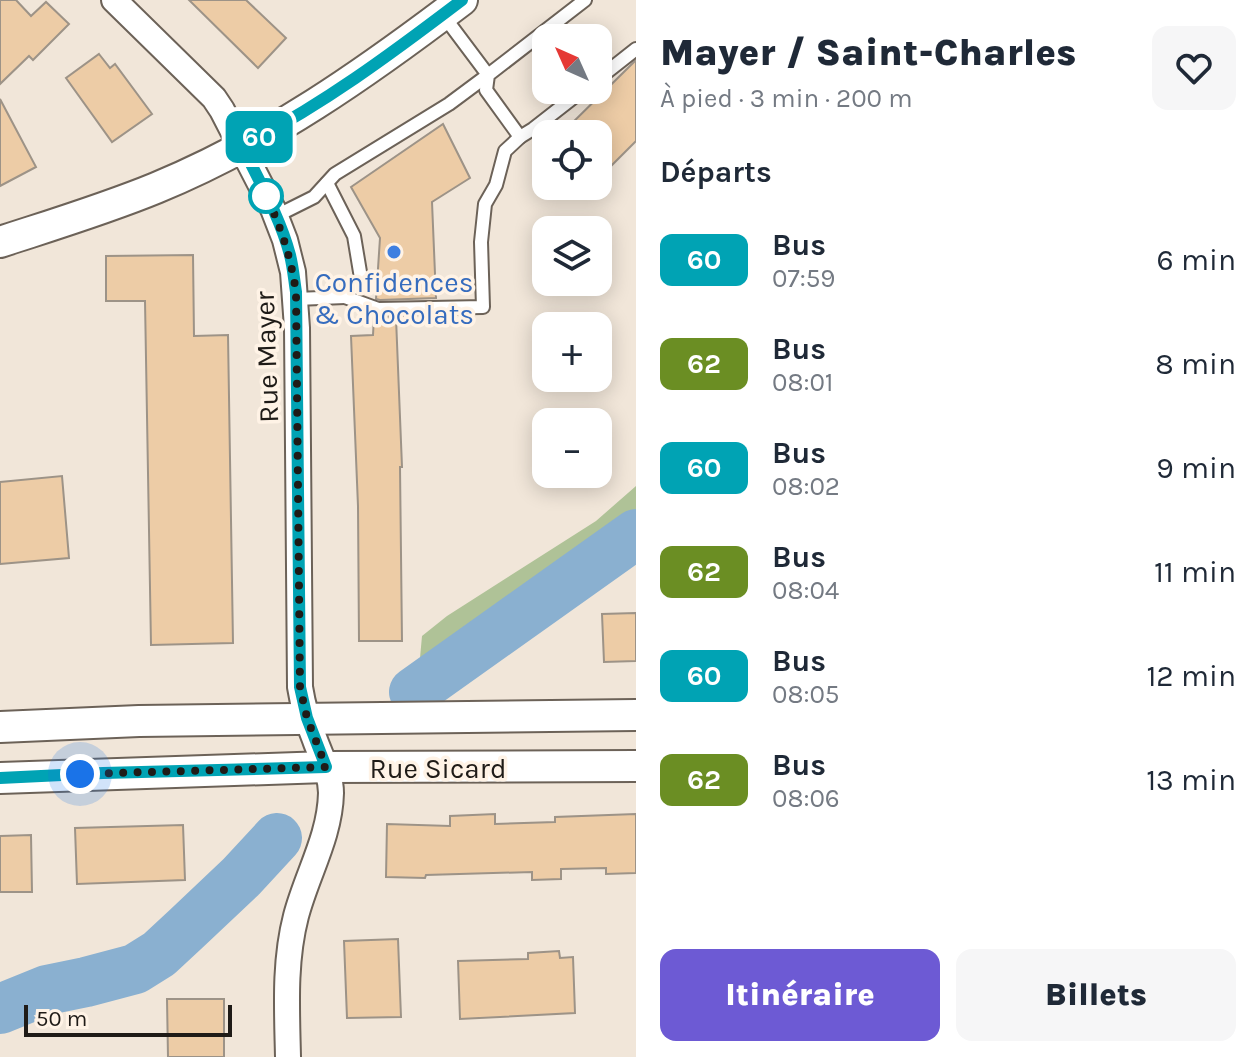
<!DOCTYPE html>
<html lang="fr">
<meta charset="utf-8">
<style>
:root{--surface:#fff;--page:#f6f6f7;--text:#1f2937;--muted:#747a83;--accent:#6d5ad4}
body{margin:0;font-family:Karla,sans-serif;background:var(--page);color:var(--text);height:100vh;display:flex;flex-direction:column;font-size:30px;white-space:nowrap}
*{box-sizing:border-box;margin:0}
p{font-size:26px;color:var(--muted)}
.icon{flex:none;width:44px;height:44px;fill:none;stroke:currentColor;stroke-width:2;stroke-linecap:round;stroke-linejoin:round}
.map{position:relative;flex:1;overflow:hidden}
.drawer{display:flex;flex-direction:column;background:var(--surface);width:624px}
.drawer>*{flex:none}
.badge{padding:0 16px;border-radius:12px;font-size:28px;line-height:52px}
.needle{width:52px;rotate:315deg}
.tools{position:absolute;left:532px;top:24px;display:grid;gap:16px}
.tools a{display:grid;place-items:center;width:80px;height:80px;border-radius:16px;background:var(--surface);box-shadow:0 4px 20px #0003;font-size:40px}
.scale{position:absolute;left:24px;bottom:20px;width:208px;box-sizing:border-box;padding-left:8px;border:4px solid #1f1b17;border-top:0;font-size:22px;line-height:28px;white-space:nowrap;color:#1f1b17;-webkit-text-stroke:6px #fff3e6;paint-order:stroke}
.you{position:absolute;width:40px;height:40px;margin:-20px;border:6px solid #fff;border-radius:50%;background:#1a73e8;box-shadow:0 0 0 12px #1a73e833}
.map>.badge{position:absolute;translate:-50% -50%;box-shadow:0 0 0 4px #fff}
h2{padding:0 24px;font-size:30px;line-height:72px}
.round{display:grid;place-items:center;flex:none;width:84px;height:84px;border-radius:16px;background:var(--page)}
.summary{display:flex;align-items:center;justify-content:space-between;height:136px;padding:0 24px}
h1{font-size:38px;font-weight:800;line-height:60px}
.primary-button{display:flex;gap:16px;margin-top:auto;padding:16px 24px}
.primary-button a{flex:1;height:92px;border-radius:16px;background:var(--accent);color:#fff;font-size:32px;font-weight:800;line-height:92px;text-align:center}
.primary-button a+a{background:var(--page);color:var(--text)}
ul{padding:0;list-style:none}
li{display:flex;align-items:center;gap:24px;height:104px;padding:0 24px}
li div{flex:1}
li b{display:block;font-size:30px}
li em{font-style:normal}
li .badge{min-width:88px;font-weight:700;text-align:center}
main{display:flex;flex:1;min-height:0}
.map>svg:first-child{display:block}
</style>
<main>
<div class="map">
<svg width="636" height="1057" viewBox="0 0 636 1057">
<rect width="100%" height="100%" fill="#f1e6d9"/>
<!-- forest -->
<path fill="#afc297" d="M636 486V554L469 662 444 671 420 658 422 636 447 616 596 521Z"/>
<g fill="none" stroke-linecap="round" stroke-linejoin="round">
<!-- river -->
<g stroke="#8ab0d0" stroke-width="50">
<path d="M414 692 636 534"/>
<path d="M0 1009 47 990 86 982 135 969 159 954 187 928 241 877 277 838"/>
</g>
</g>
<!-- building -->
<g fill="#edcca6" stroke="#9d9387" stroke-width="2">
<path d="M0 0H16L31 16 46 2 69 24 33 60 29 56 0 84Z"/>
<path d="M189 0H246L286 38 258 68Z"/>
<path d="M99 54 110 68 115 64 152 114 112 142 66 78Z"/>
<path d="M636 60V141L598 179V134H561Z"/>
<path d="M0 99 36 167 0 186Z"/>
<path d="M443 124 470 178 432 202 436 298 380 300 376 299 380 238 351 187Z"/>
<path d="M193 255 194 336 228 335 233 643 151 645 145 301H106V256Z"/>
<path d="M374 317 396 318 402 467H400L402 641H359L358 506 351 336 373 335Z"/>
<path d="M62 476 69 558 0 564V482Z"/>
<path d="M636 613V661L604 662 602 614Z"/>
<path d="M495 814V824L555 822V817L636 814V873L606 874V868L561 869V879L532 880V872L426 875 425 878 386 877 387 824 450 826V816Z"/>
<path d="M183 825 185 880 77 884 75 828Z"/>
<path d="M31 835 32 892H0V836Z"/>
<path d="M398 939 401 1017 347 1018 344 941Z"/>
<path d="M559 951 560 958 573 957 575 1013 460 1019 458 961 528 959V953Z"/>
<path d="M167 999H224V1057H168Z"/>
</g>
<g fill="none" stroke-linecap="round" stroke-linejoin="round">
<!-- service casing -->
<g stroke="#6c6258" stroke-width="16">
<g id="service">
<path d="M598 79 636 49"/>
<path d="M520 137 533 129 583 90"/>
<path d="M276 216 314 197 335 174 449 104 488 75 443 15"/>
<path d="M345 297 378 309 483 307 481 242 485 204 496 185 505 151 520 137 486 90 488 75 585 0"/>
<path d="M296 299 345 297 361 278 354 236 327 183"/>
</g>
</g>
<!-- minor casing -->
<g stroke="#6c6258" stroke-width="28">
<path id="minor" d="M114 0 214 98 222 110 273 209 285 240 293 272 297 328 300 687C303 706 308 723 315 740 321 757 331 774 331 793 330 837 307 874 296 916 284 962 287 1010 288 1057"/>
</g>
<!-- tertiary casing -->
<g stroke="#6c6258" stroke-width="34">
<g id="tertiary">
<path d="M0 242C52 225 105 209 156 188 268 142 366 73 462 0"/>
<path d="M0 727 139 721 636 715"/>
<path d="M0 778 326 767 636 766"/>
</g>
</g>
<!-- service -->
<use href="#service" stroke="#fff" stroke-width="12"/>
<!-- minor -->
<use href="#minor" stroke="#fff" stroke-width="24"/>
<!-- tertiary -->
<use href="#tertiary" stroke="#fff" stroke-width="30"/>
</g>
<g fill="none" stroke-linecap="round" stroke-linejoin="round">
<!-- line casing -->
<g stroke="#fff" stroke-width="18">
<path id="line" d="M0 778 103 773 326 767 307 718 300 687 296 292C294 279 293 267 290 255 280 217 259 181 242 146 321 106 391 54 462 0"/>
</g>
<!-- line -->
<use href="#line" stroke="#00a3b4" stroke-width="12"/>
<!-- walk -->
<path stroke="#1f1b17" stroke-width="8" stroke-dasharray="0 14.4" d="M80 774 326 767 307 718 300 687 296 292C290 252 279 222 262 187L266 196"/>
</g>
<!-- markers -->
<circle fill="#fff" stroke="#00a3b4" stroke-width="4" cx="266" cy="196" r="16"/>
<circle fill="#3f7fe0" stroke="#fff3e6" stroke-width="3" cx="394" cy="252" r="8"/>
<g text-anchor="middle" stroke-width="7" stroke-linejoin="round" paint-order="stroke">
<!-- shop labels -->
<g font-size="28" fill="#366cbe" stroke="#fff3e6">
<text x="394" y="292">Confidences<tspan x="394" dy="32">&amp; Chocolats</tspan></text>
</g>
<!-- street labels -->
<g font-size="28" fill="#1f1b17" stroke="#fff3e6">
<text transform="translate(266 357) rotate(-92)" y="10">Rue Mayer</text>
<text x="438" y="778">Rue Sicard</text>
</g>
</g>
</svg>
<div class="tools">
<a><svg class="needle" viewBox="-14 -14 28 28"><path d="M0-13l5 13h-10z" fill="#e53935"/><path d="M0 13l5-13h-10z" fill="#747a83"/></svg></a>
<a><svg class="icon" aria-label="locate" viewBox="0 0 24 24"><circle cx="12" cy="12" r="6"/><path d="M12 2v4M12 18v4M2 12h4M18 12h4"/></svg></a>
<a><svg class="icon" aria-label="layers" viewBox="0 0 24 24"><path d="M12 4l9 5-9 5-9-5zM3 14l9 5 9-5"/></svg></a>
<a>+</a>
<a>−</a>
</div>
<div class="scale">50 m</div>
<div class="you" style="left:80px;top:774px"></div>
<b class="badge" style="left:259px;top:137px;background:#00a3b4;color:#fff">60</b>
</div>
<section class="drawer">
<div class="summary"><div><h1>Mayer / Saint-Charles</h1><p>À pied · 3 min · 200 m</p></div><a class="round"><svg class="icon" aria-label="heart" viewBox="0 0 24 24"><path d="M12 20l-8-8c-3-5 5-10 8-4 3-6 11-1 8 4z"/></svg></a></div>
<h2>Départs</h2>
<ul>
<li><span class="badge" style="background:#00a3b4;color:#fff">60</span><div><b>Bus</b><p>07:59</p></div><em>6 min</em></li>
<li><span class="badge" style="background:#6b8e23;color:#fff">62</span><div><b>Bus</b><p>08:01</p></div><em>8 min</em></li>
<li><span class="badge" style="background:#00a3b4;color:#fff">60</span><div><b>Bus</b><p>08:02</p></div><em>9 min</em></li>
<li><span class="badge" style="background:#6b8e23;color:#fff">62</span><div><b>Bus</b><p>08:04</p></div><em>11 min</em></li>
<li><span class="badge" style="background:#00a3b4;color:#fff">60</span><div><b>Bus</b><p>08:05</p></div><em>12 min</em></li>
<li><span class="badge" style="background:#6b8e23;color:#fff">62</span><div><b>Bus</b><p>08:06</p></div><em>13 min</em></li>
</ul>
<div class="primary-button"><a>Itinéraire</a><a>Billets</a></div>
</section>
</main>
